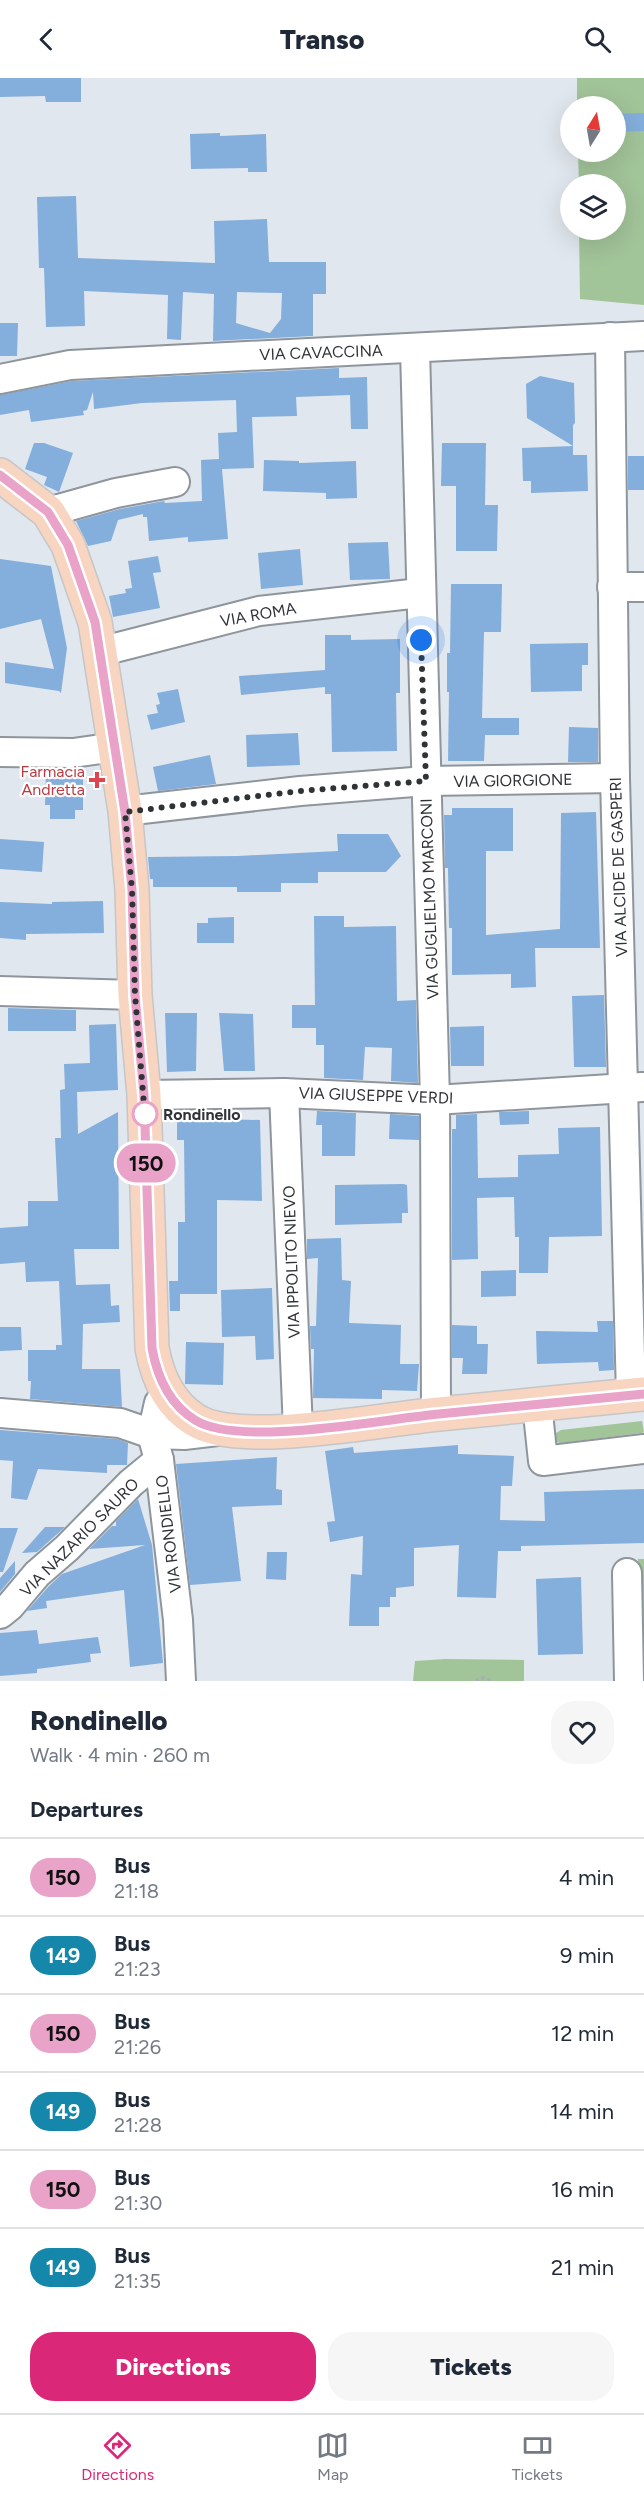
<!DOCTYPE html>
<meta charset="utf-8">
<style>
:root{--surface:#fff;--page:#f6f6f7;--text:#1f2937;--muted:#747a83;--line:#e0e1e3;--accent:#db2777}
body{margin:0;font-family:Figtree,sans-serif;background:var(--page);color:var(--text);height:100vh;display:flex;flex-direction:column;font-size:22px;white-space:nowrap}
*{box-sizing:border-box;margin:0}
p{font-size:20px;color:var(--muted)}
.icon{flex:none;width:33px;height:33px;fill:none;stroke:currentColor;stroke-width:2;stroke-linecap:round;stroke-linejoin:round}
.map{position:relative;height:1603px;overflow:hidden}
.drawer{display:flex;flex-direction:column;background:var(--surface);flex:1}
.drawer>*{flex:none}
.badge{padding:0 12px;border-radius:20px;font-size:21px;line-height:39px}
.needle{width:39px;rotate:11deg}
.buttons{position:absolute;left:560px;top:18px;display:grid;gap:12px}
.buttons a{display:grid;place-items:center;width:66px;height:66px;border-radius:50%;background:var(--surface);box-shadow:0 6px 24px #0002;font-size:30px}
.you{position:absolute;width:30px;height:30px;margin:-15px;border:4px solid #fff;border-radius:50%;background:#1a73e8;box-shadow:0 0 0 9px #1a73e833}
.map>.badge{position:absolute;translate:-50% -50%;box-shadow:0 0 0 3px #fff}
h2{padding:0 30px;font-size:22px;line-height:54px}
.round{display:grid;place-items:center;flex:none;width:63px;height:63px;border-radius:24px;background:var(--page)}
.headline{display:flex;align-items:center;justify-content:space-between;height:102px;padding:0 30px}
h1{font-size:28px;font-weight:800;line-height:45px}
.button{display:flex;gap:12px;margin-top:auto;padding:12px 30px}
.button a{flex:1;height:69px;border-radius:24px;background:var(--accent);color:#fff;font-size:24px;font-weight:800;line-height:69px;text-align:center}
.button a+a{background:var(--page);color:var(--text)}
ul{padding:0;list-style:none}
li{display:flex;align-items:center;gap:18px;height:78px;padding:0 30px;border-top:2px solid var(--line)}
li div{flex:1}
li b{display:block;font-size:22px}
li em{font-style:normal}
li .badge{min-width:66px;font-weight:700;text-align:center}
header{display:flex;justify-content:space-between;align-items:center;height:78px;padding:0 30px;background:var(--surface);font-size:27px;font-weight:800}
.dock{display:flex;justify-content:space-around;align-items:center;height:84px;border-top:2px solid var(--line);background:var(--surface);font-size:16px;color:var(--muted)}
.dock a{display:grid;justify-items:center;gap:3px}
.dock .selected{color:var(--accent)}
.map>svg:first-child{display:block}
</style>
<header><svg class="icon" aria-label="back" viewBox="0 0 24 24"><path d="M15 5l-7 7 7 7"/></svg>Transo<svg class="icon" aria-label="search" viewBox="0 0 24 24"><circle cx="10" cy="10" r="6"/><path d="M15 15l6 6"/></svg></header>
<div class="map">
<svg width="644" height="1603" viewBox="0 0 644 1603">
<rect width="100%" height="100%" fill="#e1e7ee"/>
<!-- green -->
<g fill="#a2c499">
<path d="M577 0H644V227L580 221 579 152H615V106H579L578 74H615V28H577Z"/>
<path d="M642 1343 644 1354 642 1355 561 1365 556 1364 553 1357 561 1352Z"/>
<path d="M638 1481H644V1603H639Z"/>
<path d="M445 1581 524 1582V1603H413L415 1583Z"/>
</g>
<!-- building -->
<g fill="#84aedb" fill-rule="evenodd">
<path d="M0 0H81V24H46L45 18 0 19Z"/>
<path d="M644 35V53L615 54V36Z"/>
<path d="M220 55V58L266 56 267 94H248V90L191 91 190 56Z"/>
<path d="M76 118 78 180 215 185 214 143 267 141 269 184H326V216H313V258L213 263 214 216 183 214 181 262 167 261 168 217 84 213 85 248 46 249 44 190H39L37 119ZM237 214 282 215 281 241 270 255 236 245Z"/>
<path d="M0 245H18L17 278H0Z"/>
<path d="M339 290V300L367 299 368 351H351L350 317 296 319 297 338 252 339 254 390 222 391 228 461 188 464V459L149 463 147 439H143V436L118 442 111 463 88 468 76 443 120 431 164 423 165 425 202 423 201 382 219 381 218 355 237 354 236 322 142 325 94 331 93 314 87 332 83 333 84 337 31 344 29 332 0 337V317L72 303Z"/>
<path d="M540 298 574 305 575 345 573 347V368L527 340 526 306Z"/>
<path d="M34 365H44L73 375 59 414 44 407 47 399 25 391Z"/>
<path d="M442 365H486L485 427H498L497 473H456V408H441Z"/>
<path d="M573 368V377H587L588 413 531 415V403H523L522 370Z"/>
<rect x="628" y="378" width="16" height="34"/>
<path d="M264 382 299 383V385L356 383 357 420 326 421V415L263 413Z"/>
<path d="M388 464 390 501 350 502 348 465Z"/>
<path d="M300 471 303 507 261 511 258 475Z"/>
<path d="M158 478 161 494 153 495 160 530 113 539 109 518 126 515 125 511 132 510 128 483Z"/>
<path d="M0 481 51 488 67 570 61 615 59 613 5 605V584L54 591 41 541 0 551Z"/>
<path d="M451 506H502L501 554H484L482 640H519V657H485L484 683H448L449 614H447V575H450Z"/>
<path d="M325 557H351V562L400 561V615H396L397 673 332 674 331 616H325V609L241 617 239 598 325 592Z"/>
<path d="M588 565V587H582V613L531 614 530 566Z"/>
<path d="M178 611 185 644 151 652 147 637 158 635 156 627 160 626 157 615Z"/>
<path d="M569 649 598 650V684H568Z"/>
<path d="M298 655 300 687 247 689 246 657Z"/>
<path d="M210 677 216 706 158 713 153 689Z"/>
<path d="M83 690V732H75V741H50V727H45L46 693Z"/>
<path d="M452 730H513V773H486V857L560 851 561 735 596 734 600 870H535L536 909 511 910V896L452 897V850H449L448 790H445L444 737H452Z"/>
<path d="M337 756H388L401 778 386 794H318V805H281V814H237V809H153V801H150L148 779 238 778 338 773Z"/>
<path d="M0 761 44 764 42 794 0 791Z"/>
<path d="M103 823 104 855 26 856V862L0 860V824L52 826V824Z"/>
<path d="M314 838H344V849L396 848 397 923 416 922 418 1005 391 1003 392 970 365 969 363 1002 324 1000V967H316V950H292V927H315Z"/>
<path d="M234 839V865H197V845H208V840Z"/>
<path d="M604 917 606 989H574L572 918Z"/>
<path d="M8 930 76 932V953H8Z"/>
<path d="M165 935H197L196 993 167 994Z"/>
<path d="M219 935 253 936 255 993H224Z"/>
<path d="M116 946 118 1012 77 1014 78 1056 118 1034 119 1171H74L76 1207 110 1206 111 1228 119 1227 120 1244 83 1246 82 1291H120L122 1329 30 1321 31 1303H28V1272H56V1267H62L59 1203 26 1204 25 1184 0 1186V1150L28 1148V1123H58L55 1060H61L60 1012 65 1011 64 986 90 985 89 947Z"/>
<path d="M484 948V988H451L450 949Z"/>
<path d="M317 1033 356 1035 355 1078H322V1047H316Z"/>
<path d="M529 1033V1046L500 1047 499 1034Z"/>
<path d="M390 1036 419 1038V1062L389 1061Z"/>
<path d="M477 1036 478 1100 518 1099V1077L559 1076 558 1050 600 1049 602 1158 549 1159 548 1195H519V1159H515L514 1119 477 1120 478 1181 452 1182V1051H456V1037Z"/>
<path d="M177 1040 260 1042 262 1123 217 1122V1216H180V1233H170L169 1203H178V1144H185L184 1062H177Z"/>
<path d="M403 1106 407 1107 408 1135H402V1145L335 1147V1107Z"/>
<path d="M341 1160 342 1202 351 1203 349 1245 401 1247 400 1286H419L417 1313 382 1312V1321L313 1320 314 1271H311L310 1248H316L318 1180 307 1181V1161Z"/>
<path d="M516 1192V1218L481 1219V1193Z"/>
<path d="M272 1210 274 1281 256 1282 255 1258 222 1259 221 1212Z"/>
<path d="M597 1243H613L614 1292 599 1293 598 1284 537 1286 536 1253 598 1254Z"/>
<path d="M452 1247 477 1248V1266H488L487 1296H462L463 1280H452Z"/>
<path d="M0 1249H21L22 1272 0 1273Z"/>
<path d="M186 1264 224 1265 223 1307 185 1306Z"/>
<path d="M0 1352 117 1361 128 1365 127 1387H107V1395L38 1391 27 1422 11 1420 13 1383 0 1382Z"/>
<path d="M458 1367V1376L514 1378 512 1408H501L500 1442 545 1443 544 1414 644 1411V1465L521 1468V1473H498L496 1520 457 1519 459 1467 414 1470V1508L396 1510V1519H390V1529H379V1548H349L351 1496 362 1497 363 1458 330 1464 327 1444 335 1443 325 1373 353 1369 354 1375Z"/>
<path d="M277 1379 276 1411 282 1412V1427L232 1429 241 1503 190 1507 176 1386Z"/>
<path d="M138 1421 152 1467 163 1585 130 1589 124 1512 46 1523 47 1530 27 1533 49 1508 62 1496 145 1467 89 1471 112 1448H116V1443Z"/>
<path d="M45 1449H65L37 1474 22 1475Z"/>
<path d="M0 1450H18L3 1494H0Z"/>
<path d="M267 1474H287L286 1502 266 1501Z"/>
<path d="M15 1483V1496L0 1514V1500Z"/>
<path d="M581 1499 583 1576 538 1577 536 1501Z"/>
<path d="M37 1552 39 1566 98 1559 101 1575 90 1576 91 1584 37 1591V1595L0 1598V1555Z"/>
</g>
<g fill="none" stroke-linecap="round" stroke-linejoin="round">
<!-- minor casing -->
<g stroke="#8f959c" stroke-width="32">
<g id="minor">
<path d="M610 259 615 700 631 1318"/>
<path d="M415 271 435 1022 436 1336"/>
<path d="M0 301 70 287 644 258"/>
<path d="M48 434 116 415 175 404"/>
<path d="M612 509H644"/>
<path d="M99 574 259 533 420 515"/>
<path d="M0 674 73 675 115 669"/>
<path d="M125 733 300 713 426 703 615 700"/>
<path d="M0 913 135 917"/>
<path d="M284 1015 298 1352"/>
<path d="M144 1017 284 1015 435 1022 642 1009"/>
<path d="M168 1314 159 1325 152 1356 159 1382 178 1542 181 1603"/>
<path d="M537 1326 543 1383 644 1371"/>
<path d="M0 1335 120 1345 152 1356 184 1357 226 1352"/>
<path d="M627 1495 629 1603"/>
<path d="M0 1536 10 1528 37 1496 67 1470 131 1405 159 1382"/>
</g>
</g>
<!-- major casing -->
<g stroke="#c5c6c7" stroke-width="36">
<path id="major" d="M0 397 48 434 68 467 95 544 125 733 132 812 135 917 144 1017 152 1270C157 1298 169 1326 195 1342 239 1370 384 1341 439 1336 507 1329 576 1323 644 1316"/>
</g>
<!-- path -->
<path stroke="#a8adb3" stroke-width="4" stroke-dasharray="3 3" stroke-linecap="butt" d="M476 1603 482 1600 492 1603"/>
<!-- minor -->
<use href="#minor" stroke="#fff" stroke-width="28"/>
<!-- major -->
<use href="#major" stroke="#f8d5c1" stroke-width="33"/>
</g>
<g fill="none" stroke-linecap="round" stroke-linejoin="round">
<!-- line casing -->
<g stroke="#fff" stroke-width="14">
<path id="line" d="M0 397 48 434 68 467 95 544 125 734 132 812 135 917 144 1017 152 1270C157 1298 169 1326 195 1342 239 1370 384 1341 439 1336 507 1329 576 1323 644 1316"/>
</g>
<!-- line -->
<use href="#line" stroke="#e9a2c8" stroke-width="9"/>
<!-- walk -->
<path stroke="#303336" stroke-width="6" stroke-dasharray="0 10.8" d="M145 1036V1039L135 917 132 812 125 734 300 713 426 703 421 562"/>
</g>
<!-- markers -->
<path fill="#e0444e" stroke="#fff" stroke-width="2" d="M94 693h6v6h6v6h-6v6h-6v-6h-6v-6h6z"/>
<circle fill="#fff" stroke="#e9a2c8" stroke-width="3" cx="145" cy="1036" r="12"/>
<g text-anchor="middle" stroke-width="4.5" stroke-linejoin="round" paint-order="stroke">
<!-- street labels -->
<g font-size="16" fill="#303336" stroke="#fff">
<text transform="translate(321 274) rotate(-2)" y="6">VIA CAVACCINA</text>
<text transform="translate(258 536) rotate(-10)" y="6">VIA ROMA</text>
<text transform="translate(513 702) rotate(-1)" y="6">VIA GIORGIONE</text>
<text transform="translate(618 789) rotate(-92)" y="6">VIA ALCIDE DE GASPERI</text>
<text transform="translate(429 821) rotate(-92)" y="6">VIA GUGLIELMO MARCONI</text>
<text transform="translate(376 1017) rotate(2)" y="6">VIA GIUSEPPE VERDI</text>
<text transform="translate(291 1184) rotate(-92)" y="6">VIA IPPOLITO NIEVO</text>
<text transform="translate(168 1456) rotate(-97)" y="6">VIA RONDIELLO</text>
<text transform="translate(79 1459) rotate(-45)" y="6">VIA NAZARIO SAURO</text>
</g>
<!-- health labels -->
<g font-size="16" fill="#be3a42" stroke="#fff" text-anchor="end">
<text x="85" y="699">Farmacia<tspan x="85" dy="18">Andretta</tspan></text>
</g>
<!-- stop labels -->
<g font-size="16" font-weight="bold" fill="#303336" stroke="#fff" text-anchor="start">
<text x="163" y="1042">Rondinello</text>
</g>
</g>
</svg>
<div class="buttons">
<a><svg class="needle" viewBox="-14 -14 28 28"><path d="M0-13l5 13h-10z" fill="#e53935"/><path d="M0 13l5-13h-10z" fill="#747a83"/></svg></a>
<a><svg class="icon" aria-label="layers" viewBox="0 0 24 24"><path d="M12 4l9 5-9 5-9-5zM3 14l9 5 9-5"/></svg></a>
</div>
<div class="you" style="left:421px;top:562px"></div>
<b class="badge" style="left:146px;top:1085px;background:#e9a2c8;color:#111">150</b>
</div>
<section class="drawer">
<div class="headline"><div><h1>Rondinello</h1><p>Walk · 4 min · 260 m</p></div><a class="round"><svg class="icon" aria-label="heart" viewBox="0 0 24 24"><path d="M12 20l-8-8c-3-5 5-10 8-4 3-6 11-1 8 4z"/></svg></a></div>
<h2>Departures</h2>
<ul>
<li><span class="badge" style="background:#e9a2c8;color:#111">150</span><div><b>Bus</b><p>21:18</p></div><em>4 min</em></li>
<li><span class="badge" style="background:#1587aa;color:#fff">149</span><div><b>Bus</b><p>21:23</p></div><em>9 min</em></li>
<li><span class="badge" style="background:#e9a2c8;color:#111">150</span><div><b>Bus</b><p>21:26</p></div><em>12 min</em></li>
<li><span class="badge" style="background:#1587aa;color:#fff">149</span><div><b>Bus</b><p>21:28</p></div><em>14 min</em></li>
<li><span class="badge" style="background:#e9a2c8;color:#111">150</span><div><b>Bus</b><p>21:30</p></div><em>16 min</em></li>
<li><span class="badge" style="background:#1587aa;color:#fff">149</span><div><b>Bus</b><p>21:35</p></div><em>21 min</em></li>
</ul>
<div class="button"><a>Directions</a><a>Tickets</a></div>
</section>
<nav class="dock">
<a class="selected"><svg class="icon" aria-label="directions" viewBox="0 0 24 24"><path d="M12 3l9 9-9 9-9-9zM9 14v-3h6M13 9l2 2-2 2"/></svg>Directions</a>
<a><svg class="icon" aria-label="map" viewBox="0 0 24 24"><path d="M3 6l6-2 6 2 6-2v14l-6 2-6-2-6 2zM9 4v14M15 6v14"/></svg>Map</a>
<a><svg class="icon" aria-label="tickets" viewBox="0 0 24 24"><path d="M3 7h18v10H3zM15 7v10"/></svg>Tickets</a>
</nav>
